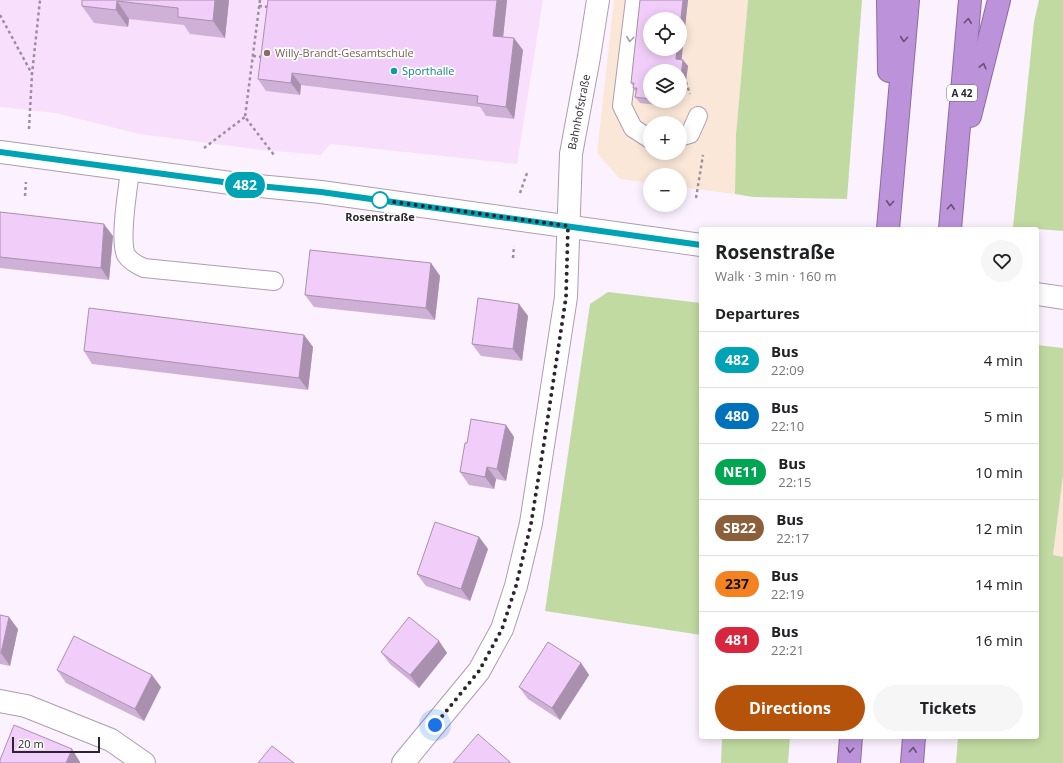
<!DOCTYPE html>
<meta charset="utf-8">
<style>
:root{--surface:#fff;--page:#f6f6f6;--text:#202124;--muted:#757577;--line:#e0e0e0;--accent:#b45309}
body{margin:0;font-family:"Open Sans",sans-serif;background:var(--page);color:var(--text);height:100vh;display:flex;flex-direction:column;font-size:15px;white-space:nowrap}
*{box-sizing:border-box;margin:0}
p{font-size:13px;color:var(--muted)}
.icon{flex:none;width:22px;height:22px;fill:none;stroke:currentColor;stroke-width:2;stroke-linecap:round;stroke-linejoin:round}
.map{position:relative;flex:1;overflow:hidden}
.details{position:absolute;left:699px;top:227px;width:340px;height:512px;display:flex;flex-direction:column;background:var(--surface);border-radius:4px;box-shadow:0 2px 10px #0003}
.details>*{flex:none}
.badge{padding:0 8px;border-radius:13px;font-size:14px;line-height:26px}
.fabs{position:absolute;left:643px;top:12px;display:grid;gap:8px}
.fabs a{display:grid;place-items:center;width:44px;height:44px;border-radius:50%;background:var(--surface);box-shadow:0 2px 10px #0003;font-size:20px}
.scale{position:absolute;left:12px;bottom:10px;width:88px;box-sizing:border-box;padding-left:4px;border:2px solid #2c252e;border-top:0;font-size:11px;line-height:14px;white-space:nowrap;color:#2c252e;-webkit-text-stroke:3px #fff;paint-order:stroke}
.you{position:absolute;width:20px;height:20px;margin:-10px;border:3px solid #fff;border-radius:50%;background:#1a73e8;box-shadow:0 0 0 6px #1a73e833}
.map>.badge{position:absolute;translate:-50% -50%;box-shadow:0 0 0 2px #fff}
h2{padding:0 16px;font-size:15px;line-height:36px}
.round{display:grid;place-items:center;flex:none;width:42px;height:42px;border-radius:21px;background:var(--page)}
.summary{display:flex;align-items:center;justify-content:space-between;height:68px;padding:0 16px}
h1{font-size:19px;font-weight:700;line-height:30px}
.button{display:flex;gap:8px;margin-top:auto;padding:8px 16px}
.button a{flex:1;height:46px;border-radius:24px;background:var(--accent);color:#fff;font-size:16px;font-weight:700;line-height:46px;text-align:center}
.button a+a{background:var(--page);color:var(--text)}
ul{padding:0;list-style:none}
li{display:flex;align-items:center;gap:12px;height:56px;padding:0 16px;border-top:1px solid var(--line)}
li div{flex:1}
li b{display:block;font-size:15px}
li em{font-style:normal}
li .badge{min-width:44px;font-weight:700;text-align:center}
.map>svg:first-child{display:block}
</style>
<div class="map">
<svg width="1063" height="763" viewBox="0 0 1063 763">
<rect width="100%" height="100%" fill="#fcf1fe"/>
<!-- commercial -->
<g fill="#fae7d7" fill-rule="evenodd">
<path d="M614 0H748L736 135 735 194 680 187V175H650V183L620 179 597 153ZM650 19H680V49H650ZM650 71H680V101H650ZM650 123H680V153H650Z"/>
<path d="M1063 475V557L1053 556Z"/>
</g>
<!-- built -->
<path fill="#f8e0fd" d="M0 0H543L517 164 330 144 321 155 262 150 139 134 55 113 0 107Z"/>
<!-- green -->
<g fill="#c1daa1">
<path d="M748 0H862L847 199 753 197 735 194 736 135Z"/>
<path d="M1039 0H1063V231L1013 227 1034 22Z"/>
<path d="M608 292 701 303V635L545 611 590 304Z"/>
<path d="M1037 345 1063 348V475L1053 555 1063 557V763H956L958 737H1037Z"/>
<path d="M722 737H790L788 763H721Z"/>
</g>
<g fill="none" stroke-linecap="round" stroke-linejoin="round">
<!-- service casing -->
<g stroke="#ae9cb1" stroke-width="20">
<g id="service">
<path d="M635 0 622 106 633 128 650 139"/>
<path d="M680 137 690 134 698 116"/>
<path d="M130 170C128 190 119 238 126 255 130 261 137 265 144 268L274 281"/>
</g>
</g>
<!-- minor casing -->
<g stroke="#ae9cb1" stroke-width="24">
<g id="minor">
<path d="M0 701 26 706 111 740 144 763"/>
<path d="M403 763 479 671 502 629 516 586 531 523 566 297 571 154 589 57 598 0"/>
</g>
</g>
<!-- secondary casing -->
<g stroke="#ae9cb1" stroke-width="24">
<g id="secondary">
<path d="M0 152 238 184 321 192 701 245"/>
<path d="M1037 294 1063 298"/>
</g>
</g>
<!-- motorway casing -->
<g stroke="#8a6c9e" stroke-width="24">
<g id="motorway">
<path d="M888 0 889 71"/>
<path d="M970 116 999 0"/>
<path d="M888 229 908 0"/>
<path d="M950 229 970 0"/>
<path d="M849 763 851 737"/>
<path d="M912 763 914 737"/>
</g>
</g>
<!-- path -->
<g stroke="#99909b" stroke-width="2.5" stroke-dasharray="3 3" stroke-linecap="butt">
<path d="M260 0 245 117 274 155"/>
<path d="M259 6 269 7"/>
<path d="M0 15 32 74"/>
<path d="M253 56 262 57"/>
<path d="M686 82 690 94"/>
<path d="M29 129 32 74 40 0"/>
<path d="M204 148 245 117"/>
<path d="M520 193 527 173"/>
<path d="M25 196 26 182"/>
<path d="M696 198 703 155"/>
<path d="M513 258 514 246"/>
</g>
<!-- service -->
<use href="#service" stroke="#fff" stroke-width="18"/>
<!-- minor -->
<use href="#minor" stroke="#fff" stroke-width="22"/>
<!-- secondary -->
<use href="#secondary" stroke="#fff" stroke-width="22"/>
<!-- motorway -->
<use href="#motorway" stroke="#bc93db" stroke-width="22"/>
</g>
<!-- wall -->
<g fill="#cfb0d6" fill-rule="evenodd">
<path d="M82 0H229L225 38 190 34 184 25 129 19 128 27 94 23 82 6Z"/>
<path d="M507 0 503 37 523 50 514 119 486 116 480 107 301 85 300 95 266 91 258 79Z"/>
<path d="M640 0H688L681 59 683 60 688 66 684 94H680V71H650V101H673V107L640 103 635 97 636 92 633 88V86L631 83ZM650 19H680V49H650Z"/>
<path d="M0 212 113 236 109 280 0 268Z"/>
<path d="M431 263 440 276 435 320 314 307 305 295Z"/>
<path d="M519 304 528 316 522 361 481 356 472 344Z"/>
<path d="M304 335 313 347 308 390 92 364 84 351Z"/>
<path d="M506 425 514 437 506 481 496 479 494 489 469 485 460 472 467 443Z"/>
<path d="M479 537 488 549 470 601 426 586 417 574Z"/>
<path d="M0 615 18 629 10 666 0 664Z"/>
<path d="M439 641 447 653 419 688 390 664 381 652Z"/>
<path d="M581 663 589 675 560 720 528 699 519 687Z"/>
<path d="M57 670 161 687 144 721 66 683Z"/>
</g>
<!-- shaded-wall -->
<g fill="#a990ae">
<path d="M215 0H229L225 38 213 21Z"/>
<path d="M497 0H507L502 48 493 36Z"/>
<path d="M683 0H688L681 65 676 59 677 49H680V27Z"/>
<path d="M117 1 129 19 128 27 116 10Z"/>
<path d="M514 38 523 50 514 119 506 107Z"/>
<path d="M683 60 688 66 684 94 680 89Z"/>
<path d="M292 73 301 85 300 95 291 83Z"/>
<path d="M668 101H673V107Z"/>
<path d="M104 224 113 236 109 280 101 268Z"/>
<path d="M431 263 440 276 435 320 426 308Z"/>
<path d="M519 304 528 316 522 361 513 349Z"/>
<path d="M304 335 313 347 308 390 299 378Z"/>
<path d="M506 425 514 437 506 481 497 469Z"/>
<path d="M487 467 496 479 494 489 485 477Z"/>
<path d="M479 537 488 549 470 601 461 589Z"/>
<path d="M9 617 18 629 10 666 1 653Z"/>
<path d="M439 641 447 653 419 688 410 675Z"/>
<path d="M581 663 589 675 560 720 552 708Z"/>
<path d="M152 675 161 687 144 721 135 709Z"/>
<path d="M72 749 80 762V763H66Z"/>
</g>
<!-- building -->
<g fill="#f1cdf9" stroke="#a990ae">
<path d="M82 0H215L213 21 178 17V8L117 1 116 10 82 6Z"/>
<path d="M268 0H497L493 36 514 38 506 107 477 103 478 96 292 73 291 83 258 79Z"/>
<path d="M640 0H683L680 27V19H650V49H677L676 59 683 60 680 84V71H650V99L635 97 637 88H633L634 83H631Z"/>
<path d="M0 212 104 224 101 268 0 257Z"/>
<path d="M310 250 431 263 426 308 305 295Z"/>
<path d="M478 298 519 304 513 349 472 344Z"/>
<path d="M89 308 304 335 299 378 84 351Z"/>
<path d="M471 419 506 425 497 469 487 467 485 477 460 472 465 443H467Z"/>
<path d="M435 522 479 537 461 589 417 574Z"/>
<path d="M0 615 9 617 1 653H0Z"/>
<path d="M409 617 439 641 410 675 381 652Z"/>
<path d="M74 636 152 675 135 709 57 670Z"/>
<path d="M548 642 581 663 552 708 519 687Z"/>
<path d="M14 725 72 749 66 763H0V760Z"/>
<path d="M478 734 510 762V763H453Z"/>
<path d="M272 746 294 763H258Z"/>
</g>
<!-- one-way arrows -->
<defs><path id="oneway-chevron" d="M-2-3.5L2.5 0L-2 3.5" fill="none" stroke-width="1.6" stroke-linecap="round" stroke-linejoin="round"/></defs>
<g stroke="#665173">
<use href="#oneway-chevron" transform="translate(968 21) rotate(-85)"/>
<use href="#oneway-chevron" transform="translate(904 39) rotate(95)"/>
<use href="#oneway-chevron" transform="translate(983 66) rotate(-76)"/>
<use href="#oneway-chevron" transform="translate(890 203) rotate(94)"/>
<use href="#oneway-chevron" transform="translate(951 207) rotate(-86)"/>
<use href="#oneway-chevron" transform="translate(850 750) rotate(94)"/>
<use href="#oneway-chevron" transform="translate(913 750) rotate(-86)"/>
</g>
<use stroke="#a09da1" href="#oneway-chevron" transform="translate(630 39) rotate(97)"/>
<g fill="none" stroke-linecap="round" stroke-linejoin="round">
<!-- line casing -->
<g stroke="#fff" stroke-width="9">
<path id="line" d="M0 152 238 184 321 192 701 245"/>
</g>
<!-- line -->
<use href="#line" stroke="#00a3b4" stroke-width="6"/>
<!-- walk -->
<path stroke="#2c252e" stroke-width="4" stroke-dasharray="0 7.2" d="M380 200 568 226 566 297 544 443 531 524 516 586 502 629 479 671 435 725"/>
</g>
<!-- markers -->
<circle fill="#8d6e63" stroke="#fff" stroke-width="1.5" cx="267" cy="53" r="4"/>
<circle fill="#0f9aa8" stroke="#fff" stroke-width="1.5" cx="394" cy="71" r="4"/>
<circle fill="#fff" stroke="#00a3b4" stroke-width="2" cx="380" cy="200" r="8"/>
<g text-anchor="middle" stroke-width="3.5" stroke-linejoin="round" paint-order="stroke">
<!-- shield labels -->
<rect fill="#fff" stroke="#6b666d" stroke-width="1" x="947" y="85" width="30" height="16" rx="3"/>
<g font-size="10" font-weight="bold" fill="#2c252e">
<text x="962" y="97">A 42</text>
</g>
<!-- education labels -->
<g font-size="11" fill="#785e54" stroke="#fff" text-anchor="start">
<text x="275" y="57">Willy-Brandt-Gesamtschule</text>
</g>
<!-- culture labels -->
<g font-size="11" fill="#0d838f" stroke="#fff" text-anchor="start">
<text x="402" y="75">Sporthalle</text>
</g>
<!-- street labels -->
<g font-size="11" fill="#2c252e" stroke="#fff">
<text transform="translate(579 112) rotate(-79)" y="4">Bahnhofstraße</text>
</g>
<!-- stop labels -->
<g font-size="11" font-weight="bold" fill="#2c252e" stroke="#fff">
<text x="380" y="221">Rosenstraße</text>
</g>
</g>
</svg>
<div class="fabs">
<a><svg class="icon" aria-label="locate" viewBox="0 0 24 24"><circle cx="12" cy="12" r="6"/><path d="M12 2v4M12 18v4M2 12h4M18 12h4"/></svg></a>
<a><svg class="icon" aria-label="layers" viewBox="0 0 24 24"><path d="M12 4l9 5-9 5-9-5zM3 14l9 5 9-5"/></svg></a>
<a>+</a>
<a>−</a>
</div>
<div class="scale">20 m</div>
<div class="you" style="left:435px;top:725px"></div>
<b class="badge" style="left:245px;top:185px;background:#00a3b4;color:#fff">482</b>
<section class="details">
<div class="summary"><div><h1>Rosenstraße</h1><p>Walk · 3 min · 160 m</p></div><a class="round"><svg class="icon" aria-label="heart" viewBox="0 0 24 24"><path d="M12 20l-8-8c-3-5 5-10 8-4 3-6 11-1 8 4z"/></svg></a></div>
<h2>Departures</h2>
<ul>
<li><span class="badge" style="background:#00a3b4;color:#fff">482</span><div><b>Bus</b><p>22:09</p></div><em>4 min</em></li>
<li><span class="badge" style="background:#0072bc;color:#fff">480</span><div><b>Bus</b><p>22:10</p></div><em>5 min</em></li>
<li><span class="badge" style="background:#00a651;color:#fff">NE11</span><div><b>Bus</b><p>22:15</p></div><em>10 min</em></li>
<li><span class="badge" style="background:#8b5e3c;color:#fff">SB22</span><div><b>Bus</b><p>22:17</p></div><em>12 min</em></li>
<li><span class="badge" style="background:#f58220;color:#111">237</span><div><b>Bus</b><p>22:19</p></div><em>14 min</em></li>
<li><span class="badge" style="background:#d7263d;color:#fff">481</span><div><b>Bus</b><p>22:21</p></div><em>16 min</em></li>
</ul>
<div class="button"><a>Directions</a><a>Tickets</a></div>
</section>
</div>
